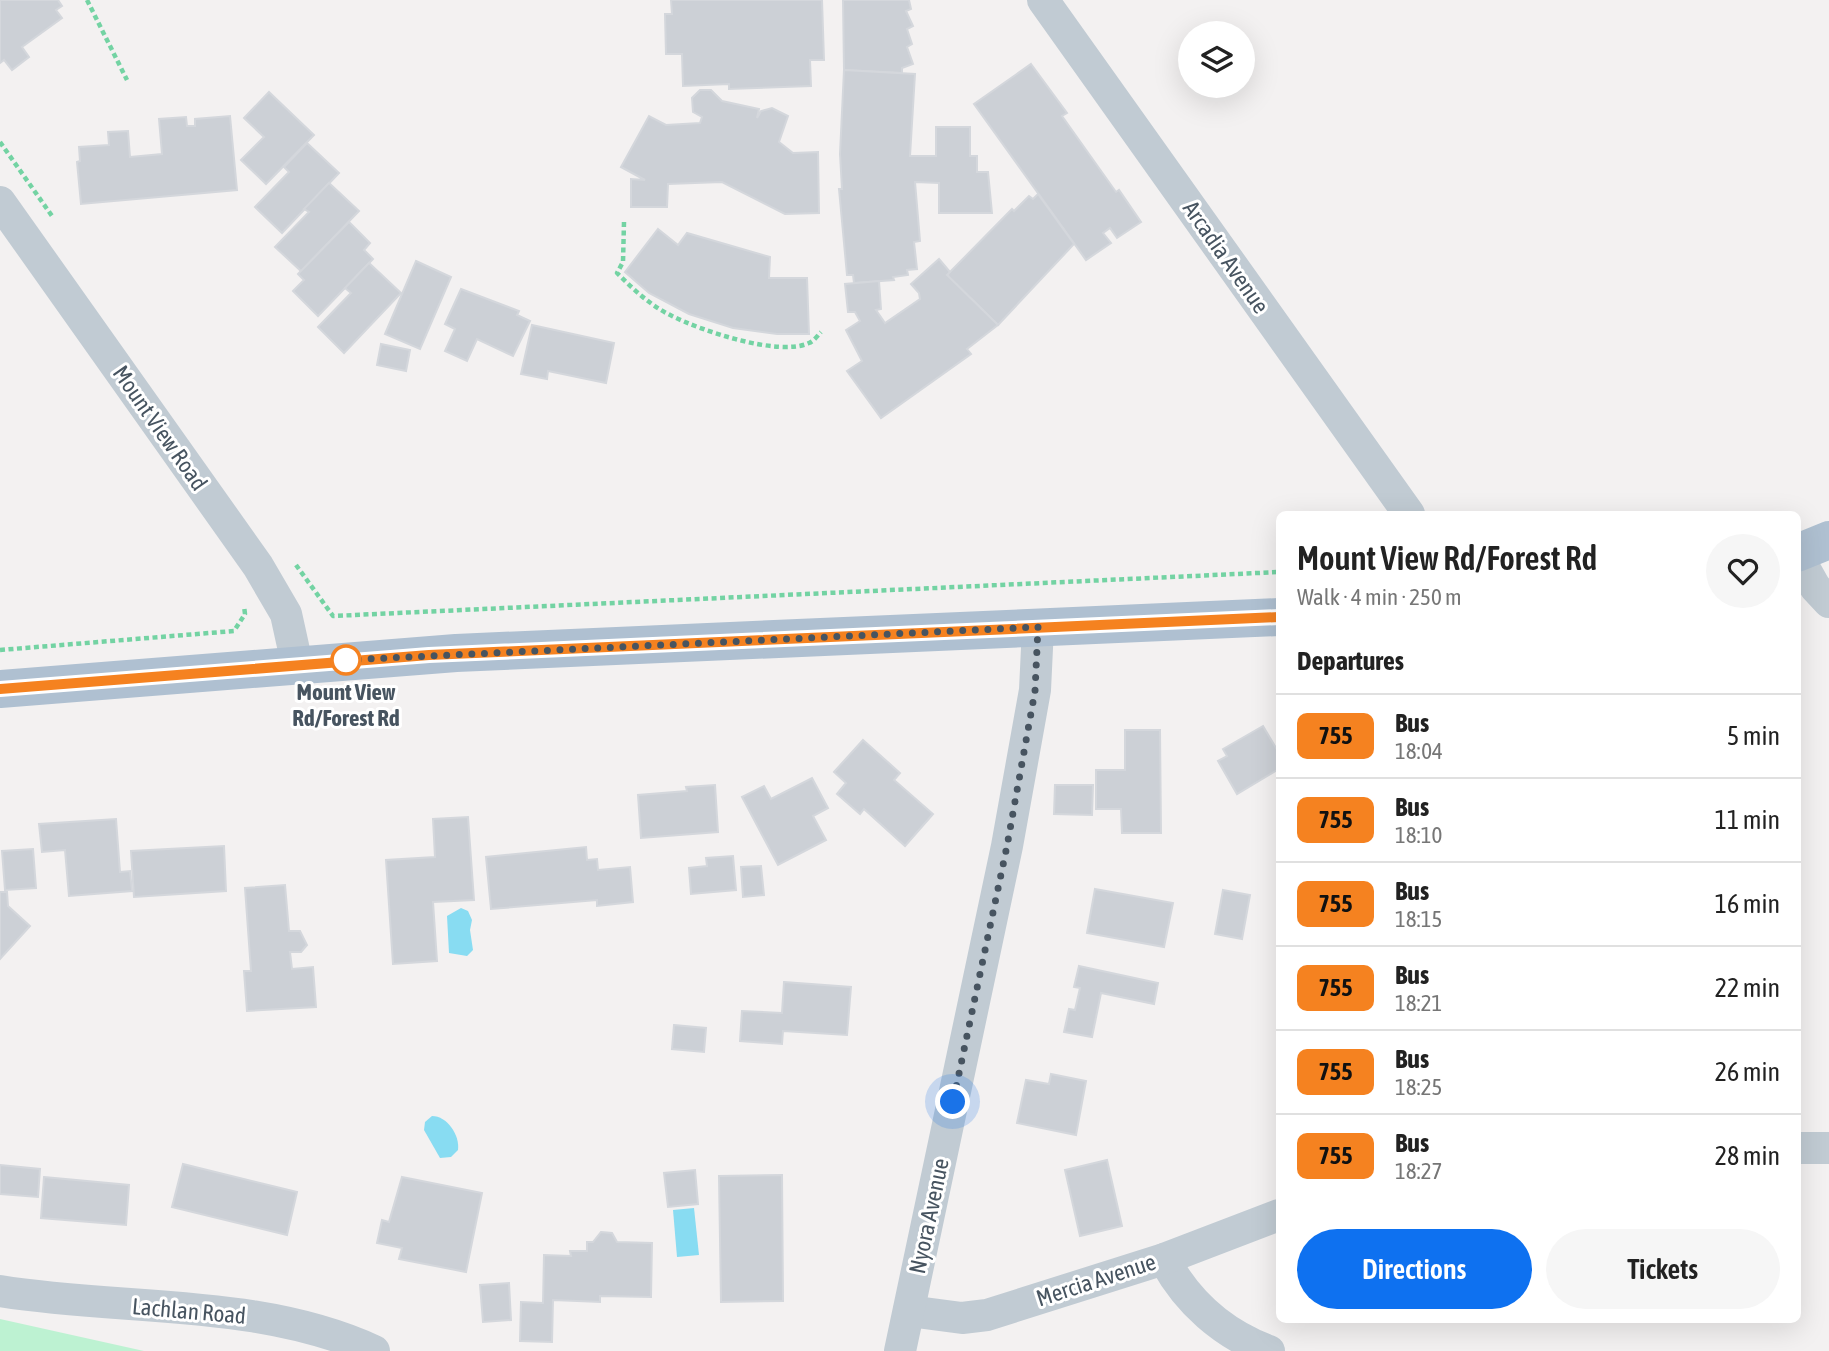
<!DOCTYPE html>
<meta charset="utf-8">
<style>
:root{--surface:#fff;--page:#f6f6f6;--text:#222;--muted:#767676;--line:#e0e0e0;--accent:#0e71f0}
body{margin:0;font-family:"Asap Condensed",sans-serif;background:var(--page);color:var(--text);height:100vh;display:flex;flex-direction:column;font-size:26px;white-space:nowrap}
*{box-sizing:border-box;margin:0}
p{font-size:23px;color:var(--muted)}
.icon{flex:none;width:38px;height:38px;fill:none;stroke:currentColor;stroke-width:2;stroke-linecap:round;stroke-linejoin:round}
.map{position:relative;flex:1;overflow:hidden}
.sheet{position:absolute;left:1276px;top:511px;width:525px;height:812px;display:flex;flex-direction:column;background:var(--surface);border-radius:10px;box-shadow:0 7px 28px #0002}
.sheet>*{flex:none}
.badge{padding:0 14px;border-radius:10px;font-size:24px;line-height:46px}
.controls{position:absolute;left:1178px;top:21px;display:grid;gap:14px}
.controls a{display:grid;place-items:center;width:77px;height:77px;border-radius:50%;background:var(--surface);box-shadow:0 7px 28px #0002;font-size:35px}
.you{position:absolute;width:35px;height:35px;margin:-18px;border:5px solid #fff;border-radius:50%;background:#1a73e8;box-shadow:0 0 0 10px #1a73e833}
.map>.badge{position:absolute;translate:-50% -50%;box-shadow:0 0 0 4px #fff}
h2{padding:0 21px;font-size:26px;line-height:63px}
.round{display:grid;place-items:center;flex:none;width:74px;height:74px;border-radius:37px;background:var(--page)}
.headline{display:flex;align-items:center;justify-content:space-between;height:119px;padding:0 21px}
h1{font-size:33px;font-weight:600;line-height:52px}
.cta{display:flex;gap:14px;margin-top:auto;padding:14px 21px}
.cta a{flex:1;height:80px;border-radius:42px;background:var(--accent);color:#fff;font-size:28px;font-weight:600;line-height:80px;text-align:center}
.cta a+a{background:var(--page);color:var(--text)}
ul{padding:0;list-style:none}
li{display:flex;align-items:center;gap:21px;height:84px;padding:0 21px;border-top:2px solid var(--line)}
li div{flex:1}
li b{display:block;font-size:26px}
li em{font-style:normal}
li .badge{min-width:77px;font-weight:700;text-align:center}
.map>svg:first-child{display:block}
</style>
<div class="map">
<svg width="1829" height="1351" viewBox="0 0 1829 1351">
<rect width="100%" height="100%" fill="#f3f1f1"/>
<!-- green -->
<path fill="#bdf2d2" d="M0 1319 144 1351H0Z"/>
<!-- water -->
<g fill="#88dcf2">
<path d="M461 908 468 911 472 920 470 930 473 950 467 956 449 953 447 916Z"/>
<path d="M432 1116C447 1116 460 1135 458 1150L451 1157 440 1158 424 1130 425 1122Z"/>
<path d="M694 1208 699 1255 677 1257 673 1210Z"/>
</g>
<!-- building -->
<g fill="#ccd0d6" stroke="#d4d7dc" stroke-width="2">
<path d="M0 0H58L62 6 56 10 62 18 22 47 29 57 12 70 4 60 0 63Z"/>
<path d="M671 0H822L824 60H810L811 86 729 89V84L683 86 682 54H666L665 14H672Z"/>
<path d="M843 0H909L911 9 906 11 913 26 907 29 912 44 907 47 913 64 902 68V73L844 70Z"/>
<path d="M1031 64 1067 113 1062 116 1116 192 1119 190 1141 222 1117 238 1110 228 1103 233 1111 243 1086 260 974 104Z"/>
<path d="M844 70 915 74 910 156H936V127H970V156H977V172H988L992 213H939V183L915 182 920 241 914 242 917 269 907 270 908 275 893 277 894 280 854 283 853 275H847L839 189H842L840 154Z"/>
<path d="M700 90H711L722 101 759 109 757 118 761 111 772 108 788 116 779 142 793 153 818 152 819 213 785 214 722 182 668 184 667 207H631V179L645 180 621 167 649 116 666 125 700 123 702 117 693 112 692 98Z"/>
<path d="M269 92 314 135 266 184 241 160 264 137 244 118Z"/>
<path d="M230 116 237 190 81 204 77 162 80 161 79 147 109 145 108 132 128 131 130 157 162 154 159 119 186 117 187 126H195V119Z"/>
<path d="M307 143 339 173 282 233 255 207 289 172 284 167Z"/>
<path d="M329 183 359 211 301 271 275 247 309 212 304 209Z"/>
<path d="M1038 194 1074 244 998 325 947 275 1012 209 1014 211 1029 196 1033 199Z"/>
<path d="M349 222 370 243 364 250 373 259 318 316 293 291 304 280 298 274Z"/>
<path d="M658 229 678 245 687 233 770 257 769 278H807L809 334H777L733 328 689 314 649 293 625 272Z"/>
<path d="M939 259 950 272 947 275 998 325 967 349 971 354 881 418 847 371 862 361 846 330 860 321 855 312H848L845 284 879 281 881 309 876 310 885 323 920 299 919 293 911 284Z"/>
<path d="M416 261 451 277 420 349 385 334Z"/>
<path d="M369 263 401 293 344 353 318 327 351 293 345 288Z"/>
<path d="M461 289 519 311 517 315 530 321 513 356 477 339 467 361 445 351 455 329 445 324Z"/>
<path d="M532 325 614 343 606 383 548 371 547 379 521 374Z"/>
<path d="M381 344 410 350 406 371 377 365Z"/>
<path d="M1263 726 1279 753V769L1237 794 1218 761 1227 756 1223 749Z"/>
<path d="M1125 730H1160L1161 833H1122L1121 809H1096V770H1125Z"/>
<path d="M863 740 900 773 894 780 933 814 905 846 864 809 860 814 837 794 846 783 834 772Z"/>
<path d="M812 778 828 808 813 816 826 840 778 865 742 797 764 786 771 799Z"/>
<path d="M715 785 718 832 641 838 638 795 687 791 686 787Z"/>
<path d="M1055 785H1093L1092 815 1054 814Z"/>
<path d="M468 817 474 900 433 902 437 961 393 964 386 860 435 857 433 819Z"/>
<path d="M116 819 120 872 130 871 132 891 69 896 65 850 42 852 39 824Z"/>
<path d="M224 846 226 891 134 897 131 851Z"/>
<path d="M586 847 587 860 597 859 598 870 630 867 633 902 597 906V900L491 909 486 857Z"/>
<path d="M33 849 36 888 5 890 2 851Z"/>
<path d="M733 856 736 890 691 894 689 868 707 866 706 858Z"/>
<path d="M761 866 764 895 743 897 741 867Z"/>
<path d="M285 885 289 931H300L307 945 301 952H290L292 969 313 967 316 1007 247 1011 244 971H251L245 888Z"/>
<path d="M1095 889 1173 903 1164 947 1087 933Z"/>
<path d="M1223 890 1250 895 1242 939 1215 934Z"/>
<path d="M0 892H7L8 906 30 926 0 959Z"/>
<path d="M1079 966 1158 983 1154 1004 1101 993 1092 1037 1064 1032 1069 1009 1075 1010 1080 988 1074 987Z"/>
<path d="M784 982 851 987 847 1035 783 1031 782 1044 740 1041 742 1011 782 1013Z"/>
<path d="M674 1025 706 1028 704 1052 672 1049Z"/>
<path d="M1051 1074 1086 1081 1076 1135 1017 1123 1026 1080 1049 1084Z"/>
<path d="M1107 1160 1122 1226 1080 1236 1065 1170Z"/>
<path d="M183 1164 297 1192 287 1235 172 1207Z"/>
<path d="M0 1165 40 1169 38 1197 0 1194Z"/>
<path d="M695 1170 698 1204 668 1207 664 1173Z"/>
<path d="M782 1175 783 1301 721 1302 719 1176Z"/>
<path d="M44 1177 129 1185 126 1225 41 1218Z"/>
<path d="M402 1177 482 1193 466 1272 399 1259 402 1248 377 1243 382 1220 389 1222Z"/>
<path d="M601 1232 612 1233 617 1242 652 1243 651 1297 600 1296V1302L553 1300 552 1342 520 1341 521 1302 543 1303 544 1255 571 1256 570 1251H587V1242H593Z"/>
<path d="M509 1283 511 1320 483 1322 480 1285Z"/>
</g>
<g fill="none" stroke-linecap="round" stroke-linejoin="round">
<!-- path -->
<g stroke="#73d3a3" stroke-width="4.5" stroke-dasharray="5 3.5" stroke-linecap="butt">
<path d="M87 0 127 80"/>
<path d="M0 142 52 216"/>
<path d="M624 222 623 262 617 273C634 290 651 306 672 316 702 331 779 357 809 343 814 341 818 335 821 332"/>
<path d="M296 565 333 616 1279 572"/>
<path d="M0 650 234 631 245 614 244 606"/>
</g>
<!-- minor -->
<g stroke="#c1cbd3" stroke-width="32">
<path d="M1043 0 1409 514"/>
<path d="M0 202 258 566 286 614 297 664"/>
<path d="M1797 555 1815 587 1829 602"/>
<path d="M1797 1148H1829"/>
<path d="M1164 1259C1187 1302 1223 1334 1269 1351"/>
<path d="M0 1291C122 1311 260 1298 374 1351"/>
<path d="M909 1311 962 1318 987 1315 1164 1259 1279 1215"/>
<path d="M900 1351 1007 846 1035 690 1038 627"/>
</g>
<!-- major -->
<g stroke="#afc0d1" stroke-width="38">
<path d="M1797 553 1829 540"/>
<path d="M0 689 456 653 1279 617"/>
</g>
</g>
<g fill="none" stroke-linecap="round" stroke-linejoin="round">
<!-- line casing -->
<g stroke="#fff" stroke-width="16">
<path id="line" d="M0 689 429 655 1279 617"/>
</g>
<!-- line -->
<use href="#line" stroke="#f58220" stroke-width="10"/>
<!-- walk -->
<path stroke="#475460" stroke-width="7" stroke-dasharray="0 12.6" d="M346 660 1038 627 1035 691 1007 846 953 1102"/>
</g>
<!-- markers -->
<circle fill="#fff" stroke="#f58220" stroke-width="3.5" cx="346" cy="660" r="14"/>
<g text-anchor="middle" stroke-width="6" stroke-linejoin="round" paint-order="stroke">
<!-- street labels -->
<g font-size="23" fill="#475460" stroke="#fff">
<text transform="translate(1226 257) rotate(55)" y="8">Arcadia Avenue</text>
<text transform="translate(160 428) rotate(55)" y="8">Mount View Road</text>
<text transform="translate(929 1216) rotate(-78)" y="8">Nyora Avenue</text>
<text transform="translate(1096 1280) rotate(-18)" y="8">Mercia Avenue</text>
<text transform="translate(189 1311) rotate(5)" y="8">Lachlan Road</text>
</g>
<!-- stop labels -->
<g font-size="23" font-weight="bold" fill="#475460" stroke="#fff">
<text x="346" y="700">Mount View<tspan x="346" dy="26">Rd/Forest Rd</tspan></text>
</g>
</g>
</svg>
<div class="controls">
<a><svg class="icon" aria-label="layers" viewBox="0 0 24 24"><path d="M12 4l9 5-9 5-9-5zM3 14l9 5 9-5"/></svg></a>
</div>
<div class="you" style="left:953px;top:1102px"></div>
<section class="sheet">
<div class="headline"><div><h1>Mount View Rd/Forest Rd</h1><p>Walk · 4 min · 250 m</p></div><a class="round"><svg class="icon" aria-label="heart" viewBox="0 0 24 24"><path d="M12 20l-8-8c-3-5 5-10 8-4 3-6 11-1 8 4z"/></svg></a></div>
<h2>Departures</h2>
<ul>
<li><span class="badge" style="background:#f58220;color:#111">755</span><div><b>Bus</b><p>18:04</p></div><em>5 min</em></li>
<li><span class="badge" style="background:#f58220;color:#111">755</span><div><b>Bus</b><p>18:10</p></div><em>11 min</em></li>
<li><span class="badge" style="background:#f58220;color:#111">755</span><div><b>Bus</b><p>18:15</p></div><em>16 min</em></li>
<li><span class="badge" style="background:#f58220;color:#111">755</span><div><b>Bus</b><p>18:21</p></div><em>22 min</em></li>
<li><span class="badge" style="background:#f58220;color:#111">755</span><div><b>Bus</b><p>18:25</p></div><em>26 min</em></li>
<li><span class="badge" style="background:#f58220;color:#111">755</span><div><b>Bus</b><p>18:27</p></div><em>28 min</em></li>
</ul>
<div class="cta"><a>Directions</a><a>Tickets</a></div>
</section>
</div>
